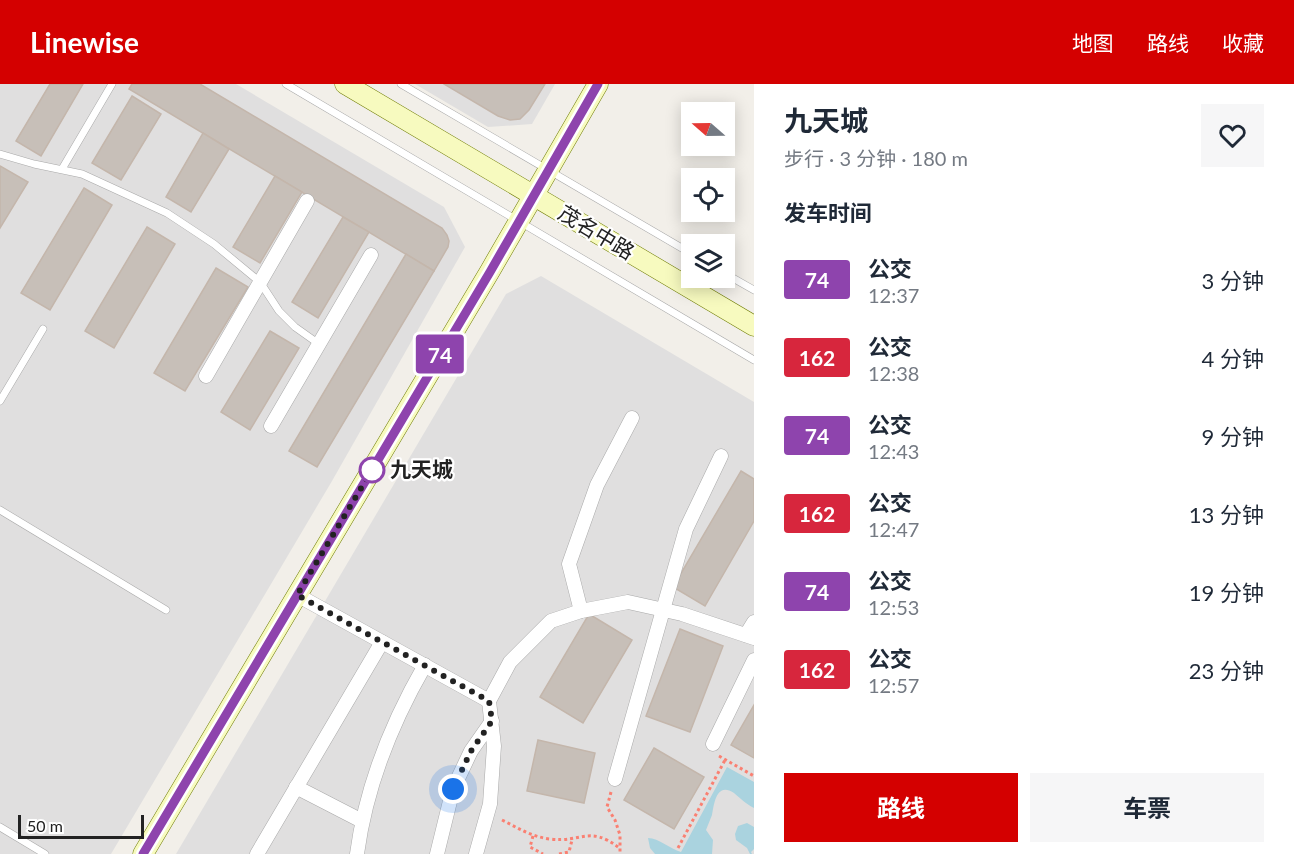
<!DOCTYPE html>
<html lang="zh">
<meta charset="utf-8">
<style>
:root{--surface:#fff;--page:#f6f6f7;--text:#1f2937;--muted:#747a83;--accent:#d40000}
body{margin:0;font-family:Lato,"Noto Sans SC",sans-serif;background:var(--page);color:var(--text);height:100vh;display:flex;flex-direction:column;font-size:22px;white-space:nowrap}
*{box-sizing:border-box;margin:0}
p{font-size:20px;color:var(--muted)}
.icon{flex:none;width:33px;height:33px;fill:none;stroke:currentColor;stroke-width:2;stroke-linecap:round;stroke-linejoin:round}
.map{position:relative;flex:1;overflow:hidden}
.sheet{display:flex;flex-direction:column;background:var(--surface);width:540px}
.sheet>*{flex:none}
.badge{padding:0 12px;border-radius:4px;font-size:21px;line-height:39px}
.needle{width:39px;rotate:290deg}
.buttons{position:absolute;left:681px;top:18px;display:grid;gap:12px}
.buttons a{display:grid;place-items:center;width:54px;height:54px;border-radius:0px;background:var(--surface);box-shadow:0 3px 15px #0003;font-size:30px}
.scale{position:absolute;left:18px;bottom:15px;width:126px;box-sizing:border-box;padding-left:6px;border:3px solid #222;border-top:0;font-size:16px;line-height:21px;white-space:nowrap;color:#222;-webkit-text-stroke:4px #fff;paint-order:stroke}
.you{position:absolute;width:30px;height:30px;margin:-15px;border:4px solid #fff;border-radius:50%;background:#1a73e8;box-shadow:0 0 0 9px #1a73e833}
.map>.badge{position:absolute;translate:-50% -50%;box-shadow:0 0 0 3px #fff}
h2{padding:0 30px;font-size:22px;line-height:54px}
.round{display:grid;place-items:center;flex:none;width:63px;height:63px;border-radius:0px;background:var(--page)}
.summary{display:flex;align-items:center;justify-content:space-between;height:102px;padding:0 30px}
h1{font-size:28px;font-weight:700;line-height:45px}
.primary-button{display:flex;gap:12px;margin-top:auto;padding:12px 30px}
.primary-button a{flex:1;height:69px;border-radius:0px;background:var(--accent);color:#fff;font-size:24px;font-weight:700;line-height:69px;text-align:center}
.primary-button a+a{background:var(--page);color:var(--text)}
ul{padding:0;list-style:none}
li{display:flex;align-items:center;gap:18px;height:78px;padding:0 30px}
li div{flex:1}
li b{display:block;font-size:22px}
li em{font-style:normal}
li .badge{min-width:66px;font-weight:700;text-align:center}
header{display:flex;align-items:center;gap:36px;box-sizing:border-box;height:84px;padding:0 30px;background:var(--accent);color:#fff}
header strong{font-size:28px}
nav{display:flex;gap:33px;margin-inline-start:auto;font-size:21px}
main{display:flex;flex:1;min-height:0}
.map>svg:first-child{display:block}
</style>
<header>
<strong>Linewise</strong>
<nav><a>地图</a><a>路线</a><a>收藏</a></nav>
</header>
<main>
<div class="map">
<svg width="754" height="770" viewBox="0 0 754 770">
<rect width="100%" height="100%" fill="#f2efe9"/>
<!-- residential -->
<g fill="#e0dfdf">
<path d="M0 0H236L444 123 465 163 332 397 111 770H0Z"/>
<path d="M415 0H555L532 40 488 43Z"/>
<path d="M541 192 754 318V770H176L506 210Z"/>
</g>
<!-- water -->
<g fill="#aad3df">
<path d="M727 683 754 698V724C746 720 741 715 734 709 716 697 714 721 712 731 710 736 708 741 706 746L713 756 712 770H655L650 764 648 754C659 754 670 765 681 768Z"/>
<path d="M747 739 754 743V765L751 768 752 770H750L747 764 736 756 735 750 738 742Z"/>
</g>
<!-- building -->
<g fill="#c7bfb8" stroke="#c4b6ab" stroke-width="1.5">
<path d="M50 0H83L41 72 16 57Z"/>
<path d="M132 0H200L442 144 447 151 449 157 448 163 434 187 129 5Z"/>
<path d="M444 0H545L529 26 520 35 510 36 498 32Z"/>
<path d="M132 12 161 30 121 96 92 79Z"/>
<path d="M203 49 229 65 191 128 166 113Z"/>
<path d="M0 82 28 98 0 144Z"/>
<path d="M275 92 302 108 260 179 233 163Z"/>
<path d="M84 104 112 121 50 226 21 209Z"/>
<path d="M343 133 369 148 318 234 292 218Z"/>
<path d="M147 143 175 160 114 264 85 247Z"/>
<path d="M406 170 434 187 317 383 289 367Z"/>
<path d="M216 184 248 203 185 307 154 289Z"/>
<path d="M270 247 299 264 250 346 221 328Z"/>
<path d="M741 387 754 395V437L705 522 673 503Z"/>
<path d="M589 530 632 556 583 639 540 613Z"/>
<path d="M680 545 723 562 690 648 646 632Z"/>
<path d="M754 621V674L731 661Z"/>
<path d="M538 656 595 669 584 719 527 707Z"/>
<path d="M654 664 704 693 674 745 624 716Z"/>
</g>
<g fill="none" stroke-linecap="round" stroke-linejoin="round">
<!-- lane casing -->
<g stroke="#a9a9a9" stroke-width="8">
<g id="lane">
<path d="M286 0 754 276"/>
<path d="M401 0 692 170"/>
<path d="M0 70 34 80 82 90 167 129 214 160 260 198 279 227 295 243 319 260"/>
<path d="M62 85 112 0"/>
<path d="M724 189 754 206"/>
<path d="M0 317 43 245"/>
<path d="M0 426 166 526"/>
<path d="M0 743 45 770"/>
</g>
</g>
<!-- street casing -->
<g stroke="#a9a9a9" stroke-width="15">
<g id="street">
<path d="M206 292 307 117"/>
<path d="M271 342 371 171"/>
<path d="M297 511 489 617"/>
<path d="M581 527 569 480 597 401 632 334"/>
<path d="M746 551 754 538"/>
<path d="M713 660 754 576"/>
<path d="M615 695 686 445 721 372"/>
<path d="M296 703 362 737"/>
<path d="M257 770 382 558"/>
<path d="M357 770C366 702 391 640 425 581"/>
<path d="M437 770 453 705 471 667 492 637"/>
<path d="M476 770 490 720 494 662 489 617 510 578 551 537 581 527 628 518 682 530 754 554"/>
</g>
</g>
<!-- secondary casing -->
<g stroke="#707d05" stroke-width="21">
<g id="secondary">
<path d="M345 0 754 242"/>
<path d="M143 770 490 187 598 0"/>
</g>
</g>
<!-- path -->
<g stroke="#fa8072" stroke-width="3" stroke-dasharray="3 3" stroke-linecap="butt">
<path d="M719 672 754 692"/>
<path d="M611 708 607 723 615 736 620 751V770"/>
<path d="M502 736C518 744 532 753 550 755 581 759 589 741 618 763"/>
<path d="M533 752 530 763 543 770"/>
<path d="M678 764 725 676"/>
<path d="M559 770 569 768 572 756"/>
</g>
<!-- lane -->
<use href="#lane" stroke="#fff" stroke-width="7"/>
<!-- street -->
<use href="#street" stroke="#fff" stroke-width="14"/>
<!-- secondary -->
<use href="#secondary" stroke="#f7fabf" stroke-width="20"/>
</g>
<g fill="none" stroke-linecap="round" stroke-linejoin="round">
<!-- line casing -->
<g stroke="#fff" stroke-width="14">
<path id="line" d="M143 770 490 188 598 0"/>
</g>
<!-- line -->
<use href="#line" stroke="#8e44ad" stroke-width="9"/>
<!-- walk -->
<path stroke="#222" stroke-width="6" stroke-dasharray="0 10.8" d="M372 386 297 511 489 617 492 637 471 667 453 705"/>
</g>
<!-- markers -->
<circle fill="#fff" stroke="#8e44ad" stroke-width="3" cx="372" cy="386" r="12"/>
<g text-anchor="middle" stroke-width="4.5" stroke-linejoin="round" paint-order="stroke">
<!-- street labels -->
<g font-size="21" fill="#222" stroke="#fff">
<text transform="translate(596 149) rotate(31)" y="7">茂名中路</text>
</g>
<!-- stop labels -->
<g font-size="21" font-weight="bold" fill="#222" stroke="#fff" text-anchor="start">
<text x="390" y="393">九天城</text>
</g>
</g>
</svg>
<div class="buttons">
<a><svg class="needle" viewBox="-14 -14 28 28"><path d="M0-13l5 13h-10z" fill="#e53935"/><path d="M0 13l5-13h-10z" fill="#747a83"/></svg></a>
<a><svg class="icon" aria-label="locate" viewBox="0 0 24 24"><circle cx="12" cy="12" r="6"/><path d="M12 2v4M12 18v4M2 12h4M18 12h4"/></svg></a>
<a><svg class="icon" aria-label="layers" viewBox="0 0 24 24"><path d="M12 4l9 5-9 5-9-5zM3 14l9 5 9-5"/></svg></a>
</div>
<div class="scale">50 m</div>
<div class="you" style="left:453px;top:705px"></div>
<b class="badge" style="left:440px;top:270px;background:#8e44ad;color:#fff">74</b>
</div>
<section class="sheet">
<div class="summary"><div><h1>九天城</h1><p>步行 · 3 分钟 · 180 m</p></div><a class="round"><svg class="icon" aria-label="heart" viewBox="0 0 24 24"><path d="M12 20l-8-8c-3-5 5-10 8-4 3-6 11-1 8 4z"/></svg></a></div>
<h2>发车时间</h2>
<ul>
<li><span class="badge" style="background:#8e44ad;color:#fff">74</span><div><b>公交</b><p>12:37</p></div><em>3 分钟</em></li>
<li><span class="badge" style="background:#d7263d;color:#fff">162</span><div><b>公交</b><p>12:38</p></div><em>4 分钟</em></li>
<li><span class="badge" style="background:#8e44ad;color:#fff">74</span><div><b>公交</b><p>12:43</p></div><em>9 分钟</em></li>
<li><span class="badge" style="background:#d7263d;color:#fff">162</span><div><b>公交</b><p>12:47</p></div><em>13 分钟</em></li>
<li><span class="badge" style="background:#8e44ad;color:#fff">74</span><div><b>公交</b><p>12:53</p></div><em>19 分钟</em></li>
<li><span class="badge" style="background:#d7263d;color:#fff">162</span><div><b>公交</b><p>12:57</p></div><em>23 分钟</em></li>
</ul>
<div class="primary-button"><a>路线</a><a>车票</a></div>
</section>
</main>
